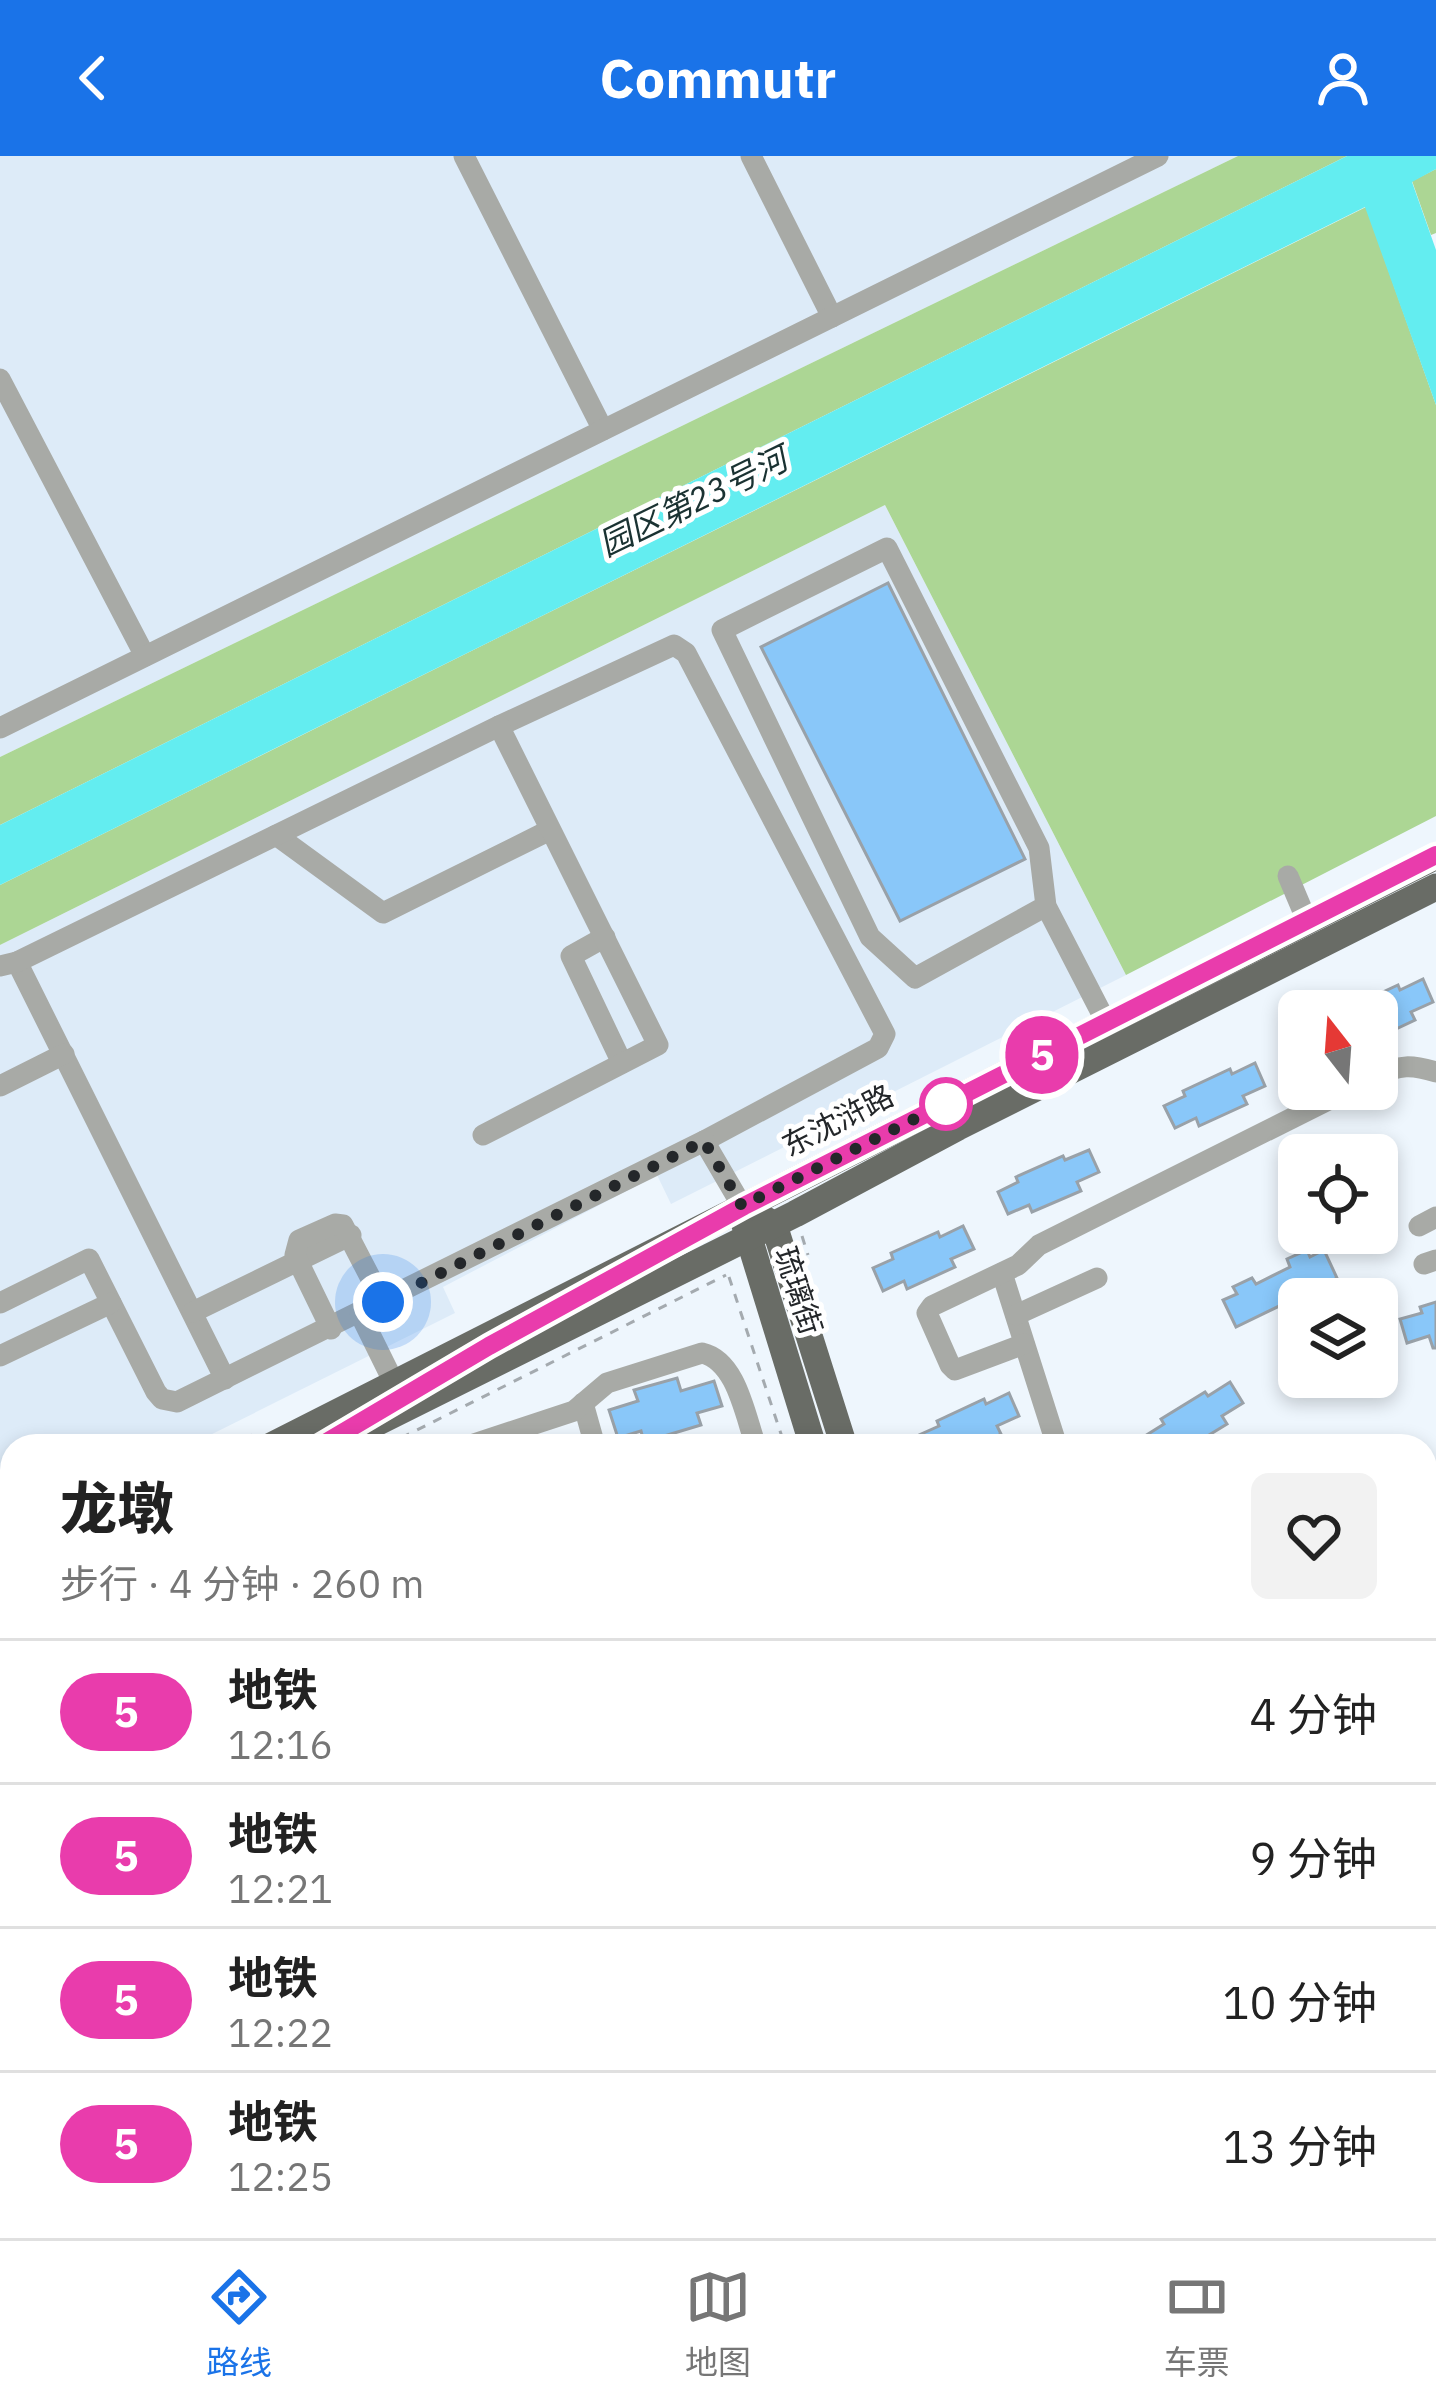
<!DOCTYPE html>
<html lang="zh">
<meta charset="utf-8">
<style>
:root{--surface:#fff;--page:#f2f2f2;--text:#222;--muted:#767676;--line:#e0e0e0;--accent:#1a73e8}
body{margin:0;font-family:"IBM Plex Sans","Noto Sans SC",sans-serif;background:var(--page);color:var(--text);height:100vh;display:flex;flex-direction:column;font-size:45px;white-space:nowrap}
*{box-sizing:border-box;margin:0}
p{font-size:39px;color:var(--muted)}
.icon{flex:none;width:66px;height:66px;fill:none;stroke:currentColor;stroke-width:2;stroke-linecap:round;stroke-linejoin:round}
.map{position:relative;flex:1;overflow:hidden}
.drawer{position:absolute;left:0px;top:1278px;width:1437px;height:804px;display:flex;flex-direction:column;background:var(--surface);border-radius:36px 36px 0 0;box-shadow:0 6px 18px #0003}
.drawer>*{flex:none}
.badge{padding:0 24px;border-radius:39px;font-size:42px;line-height:78px}
.needle{width:78px;rotate:343deg}
.fabs{position:absolute;left:1278px;top:834px;display:grid;gap:24px}
.fabs a{display:grid;place-items:center;width:120px;height:120px;border-radius:18px;background:var(--surface);box-shadow:0 6px 18px #0003;font-size:60px}
.you{position:absolute;width:60px;height:60px;margin:-30px;border:9px solid #fff;border-radius:50%;background:#1a73e8;box-shadow:0 0 0 18px #1a73e833}
.map>.badge{position:absolute;translate:-50% -50%;box-shadow:0 0 0 6px #fff}
.round{display:grid;place-items:center;flex:none;width:126px;height:126px;border-radius:18px;background:var(--page)}
.summary{display:flex;align-items:center;justify-content:space-between;height:204px;padding:0 60px}
h1{font-size:57px;font-weight:800;line-height:90px}
ul{padding:0;list-style:none}
li{display:flex;align-items:center;gap:36px;height:144px;padding:0 60px;border-top:3px solid var(--line)}
li div{flex:1}
li b{display:block;font-size:45px}
li em{font-style:normal}
li .badge{min-width:132px;font-weight:700;text-align:center}
header{display:flex;justify-content:space-between;align-items:center;height:156px;padding:0 60px;background:var(--accent);color:#fff;font-size:54px;font-weight:800}
.tab-bar{display:flex;justify-content:space-around;align-items:center;height:168px;border-top:3px solid var(--line);background:var(--surface);font-size:33px;color:var(--muted)}
.tab-bar a{display:grid;justify-items:center;gap:6px}
.tab-bar .on{color:var(--accent)}
.map>svg:first-child{display:block}
</style>
<header><svg class="icon" aria-label="back" viewBox="0 0 24 24"><path d="M15 5l-7 7 7 7"/></svg>Commutr<svg class="icon" aria-label="person" viewBox="0 0 24 24"><circle cx="12" cy="8" r="4"/><path d="M4 21q1-7 8-7t8 7"/></svg></header>
<div class="map">
<svg width="1436" height="2082" viewBox="0 0 1436 2082">
<rect width="100%" height="100%" fill="#eef6fd"/>
<!-- built -->
<g fill="#ddebf8">
<path d="M0 0H1238L0 601Z"/>
<path d="M885 349 1126 819 671 1048 657 1019 443 1131 455 1157 188 1290H12V1330L0 1334V789Z"/>
<path d="M813 2070H970L946 2082H817Z"/>
<path d="M1303 2070H1403L1376 2082H1309Z"/>
</g>
<!-- green -->
<g fill="#acd694">
<path d="M1238 0H1347L0 669V601Z"/>
<path d="M1436 13V77L1431 79 1412 25Z"/>
<path d="M1366 51 1436 249V660L1126 819 885 349 0 789V729Z"/>
<path d="M12 1504V1874L0 1836V1509Z"/>
<path d="M73 2070H211L215 2082H77Z"/>
</g>
<!-- water -->
<path fill="#63edf0" d="M1347 0H1436V13L1412 26 1436 94V249L1365 51 0 729V669Z"/>
<!-- building -->
<g fill="#89c7f9" stroke="#99a1a8" stroke-width="3">
<path d="M888 427 1025 703 900 765 761 491Z"/>
<path d="M1423 823 1433 846 1411 856 1415 864 1377 882V855H1342L1398 829 1400 834Z"/>
<path d="M1255 907 1265 930 1243 940 1247 948 1199 970 1196 962 1175 972 1164 950 1185 940 1183 935 1230 913 1232 918Z"/>
<path d="M1089 994 1099 1016 1077 1026 1081 1035 1032 1056 1029 1049 1008 1058 998 1036 1018 1026 1016 1021 1063 1000 1065 1004Z"/>
<path d="M963 1070 974 1093 951 1103 955 1111 907 1133 904 1125 883 1135 873 1112 893 1103 891 1097 938 1076 940 1081Z"/>
<path d="M1307 1094 1310 1101 1324 1094 1337 1122 1236 1171 1223 1144 1237 1138 1233 1131 1252 1122 1256 1128 1290 1111 1287 1103Z"/>
<path d="M1436 1146V1192H1433L1429 1180 1407 1187 1400 1163 1422 1157 1420 1151Z"/>
<path d="M677 1222 681 1235 714 1225 722 1250 697 1257 701 1269 644 1286 641 1275 618 1282 609 1254 638 1245 634 1234Z"/>
<path d="M1230 1226 1243 1247 1222 1260 1227 1268 1191 1290H1152L1145 1280 1164 1268 1161 1263 1205 1236 1208 1240Z"/>
<path d="M1009 1237 1019 1260 997 1270 1001 1278 975 1290H923L919 1279 939 1270 937 1265 984 1243 986 1248Z"/>
</g>
<g fill="none" stroke-linecap="round" stroke-linejoin="round">
<!-- path -->
<g stroke="#a4aaaf" stroke-width="3" stroke-dasharray="9 9" stroke-linecap="butt">
<path d="M802 1080 808 1099"/>
<path d="M729 1121 785 1290"/>
<path d="M231 1290 252 1279"/>
<path d="M385 1290 726 1119"/>
<path d="M0 1398 12 1393"/>
<path d="M0 1492 12 1487"/>
<path d="M0 1906 12 1947"/>
<path d="M432 2070 436 2082"/>
<path d="M473 2082 511 2070"/>
<path d="M1004 2082 1021 2070"/>
<path d="M1186 2082 1214 2070"/>
</g>
<!-- minor -->
<g stroke="#a8aaa6" stroke-width="21">
<path d="M464 0 603 274"/>
<path d="M751 0 832 161"/>
<path d="M0 223 145 500"/>
<path d="M0 572 1158 0"/>
<path d="M276 679 383 757 550 674"/>
<path d="M1288 720 1307 765"/>
<path d="M1046 750 915 822 870 781 722 474 887 392 1039 692 1046 750 1106 866"/>
<path d="M605 781 571 800 622 907"/>
<path d="M17 806 225 1223"/>
<path d="M0 810 17 806 499 570 674 489 686 497 885 878 878 892 704 985 177 1246 162 1243 156 1236 89 1103 0 1147"/>
<path d="M1377 920C1399 908 1413 909 1436 916"/>
<path d="M0 930 64 898"/>
<path d="M483 979 658 889 499 570"/>
<path d="M704 985 742 1050"/>
<path d="M1419 1070 1436 1061"/>
<path d="M1424 1108 1436 1104"/>
<path d="M1002 1117 1057 1290"/>
<path d="M193 1156 351 1079"/>
<path d="M360 1158 400 1239"/>
<path d="M1016 1159 1097 1122"/>
<path d="M331 1173 295 1099 299 1084 335 1068 343 1069 383 1146"/>
<path d="M1024 1188 955 1214 950 1209 927 1157 932 1150 1018 1109 1039 1089 1350 933"/>
<path d="M0 1200 111 1147"/>
<path d="M583 1247 595 1290"/>
<path d="M468 1290 574 1255 607 1227 702 1197C737 1205 745 1260 756 1290"/>
<path d="M1425 1636 1436 1631"/>
<path d="M1425 1771 1436 1766"/>
<path d="M1425 1846 1436 1841"/>
<path d="M235 2070 245 2082"/>
<path d="M784 2070 794 2082"/>
<path d="M275 2082 314 2070"/>
<path d="M727 2082 767 2070"/>
</g>
<!-- major -->
<g stroke="#696c66" stroke-width="27">
<path d="M761 1061 774 1069 844 1290"/>
<path d="M744 1066 813 1290"/>
<path d="M271 1290 1436 700"/>
<path d="M330 1290 795 1058 958 971 1436 731"/>
<path d="M0 1427 12 1420"/>
<path d="M0 1460 12 1454"/>
<path d="M1425 1917 1436 1911"/>
<path d="M1425 1947 1436 1942"/>
<path d="M0 1983 12 2020"/>
<path d="M28 2070 32 2082"/>
<path d="M1058 2082 1079 2070"/>
<path d="M1129 2082 1156 2070"/>
</g>
</g>
<g fill="none" stroke-linecap="round" stroke-linejoin="round">
<!-- line casing -->
<g stroke="#fff" stroke-width="27">
<path id="line" d="M320 1290 489 1190 744 1050 1436 699"/>
</g>
<!-- line -->
<use href="#line" stroke="#e93cac" stroke-width="18"/>
<!-- walk -->
<path stroke="#24272a" stroke-width="12" stroke-dasharray="0 21.6" d="M383 1146 704 985 742 1050 954 943 946 948"/>
</g>
<!-- markers -->
<circle fill="#fff" stroke="#e93cac" stroke-width="6" cx="946" cy="948" r="24"/>
<g text-anchor="middle" stroke-width="10" stroke-linejoin="round" paint-order="stroke">
<!-- street labels -->
<g font-size="30" fill="#24272a" stroke="#fff">
<text transform="translate(838 965) rotate(-27)" y="10">东沈浒路</text>
<text transform="translate(798 1135) rotate(72)" y="10">琉璃街</text>
</g>
<!-- water labels -->
<g font-size="33" font-style="italic" fill="#1a3232" stroke="#fff">
<text transform="translate(693 345) rotate(-26)" y="12">园区第23号河</text>
</g>
</g>
</svg>
<div class="fabs">
<a><svg class="needle" viewBox="-14 -14 28 28"><path d="M0-13l5 13h-10z" fill="#e53935"/><path d="M0 13l5-13h-10z" fill="#767676"/></svg></a>
<a><svg class="icon" aria-label="locate" viewBox="0 0 24 24"><circle cx="12" cy="12" r="6"/><path d="M12 2v4M12 18v4M2 12h4M18 12h4"/></svg></a>
<a><svg class="icon" aria-label="layers" viewBox="0 0 24 24"><path d="M12 4l9 5-9 5-9-5zM3 14l9 5 9-5"/></svg></a>
</div>
<div class="you" style="left:383px;top:1146px"></div>
<b class="badge" style="left:1042px;top:899px;background:#e93cac;color:#fff">5</b>
<section class="drawer">
<div class="summary"><div><h1>龙墩</h1><p>步行 · 4 分钟 · 260 m</p></div><a class="round"><svg class="icon" aria-label="heart" viewBox="0 0 24 24"><path d="M12 20l-8-8c-3-5 5-10 8-4 3-6 11-1 8 4z"/></svg></a></div>
<ul>
<li><span class="badge" style="background:#e93cac;color:#fff">5</span><div><b>地铁</b><p>12:16</p></div><em>4 分钟</em></li>
<li><span class="badge" style="background:#e93cac;color:#fff">5</span><div><b>地铁</b><p>12:21</p></div><em>9 分钟</em></li>
<li><span class="badge" style="background:#e93cac;color:#fff">5</span><div><b>地铁</b><p>12:22</p></div><em>10 分钟</em></li>
<li><span class="badge" style="background:#e93cac;color:#fff">5</span><div><b>地铁</b><p>12:25</p></div><em>13 分钟</em></li>
</ul>
</section>
</div>
<nav class="tab-bar">
<a class="on"><svg class="icon" aria-label="directions" viewBox="0 0 24 24"><path d="M12 3l9 9-9 9-9-9zM9 14v-3h6M13 9l2 2-2 2"/></svg>路线</a>
<a><svg class="icon" aria-label="map" viewBox="0 0 24 24"><path d="M3 6l6-2 6 2 6-2v14l-6 2-6-2-6 2zM9 4v14M15 6v14"/></svg>地图</a>
<a><svg class="icon" aria-label="tickets" viewBox="0 0 24 24"><path d="M3 7h18v10H3zM15 7v10"/></svg>车票</a>
</nav>
